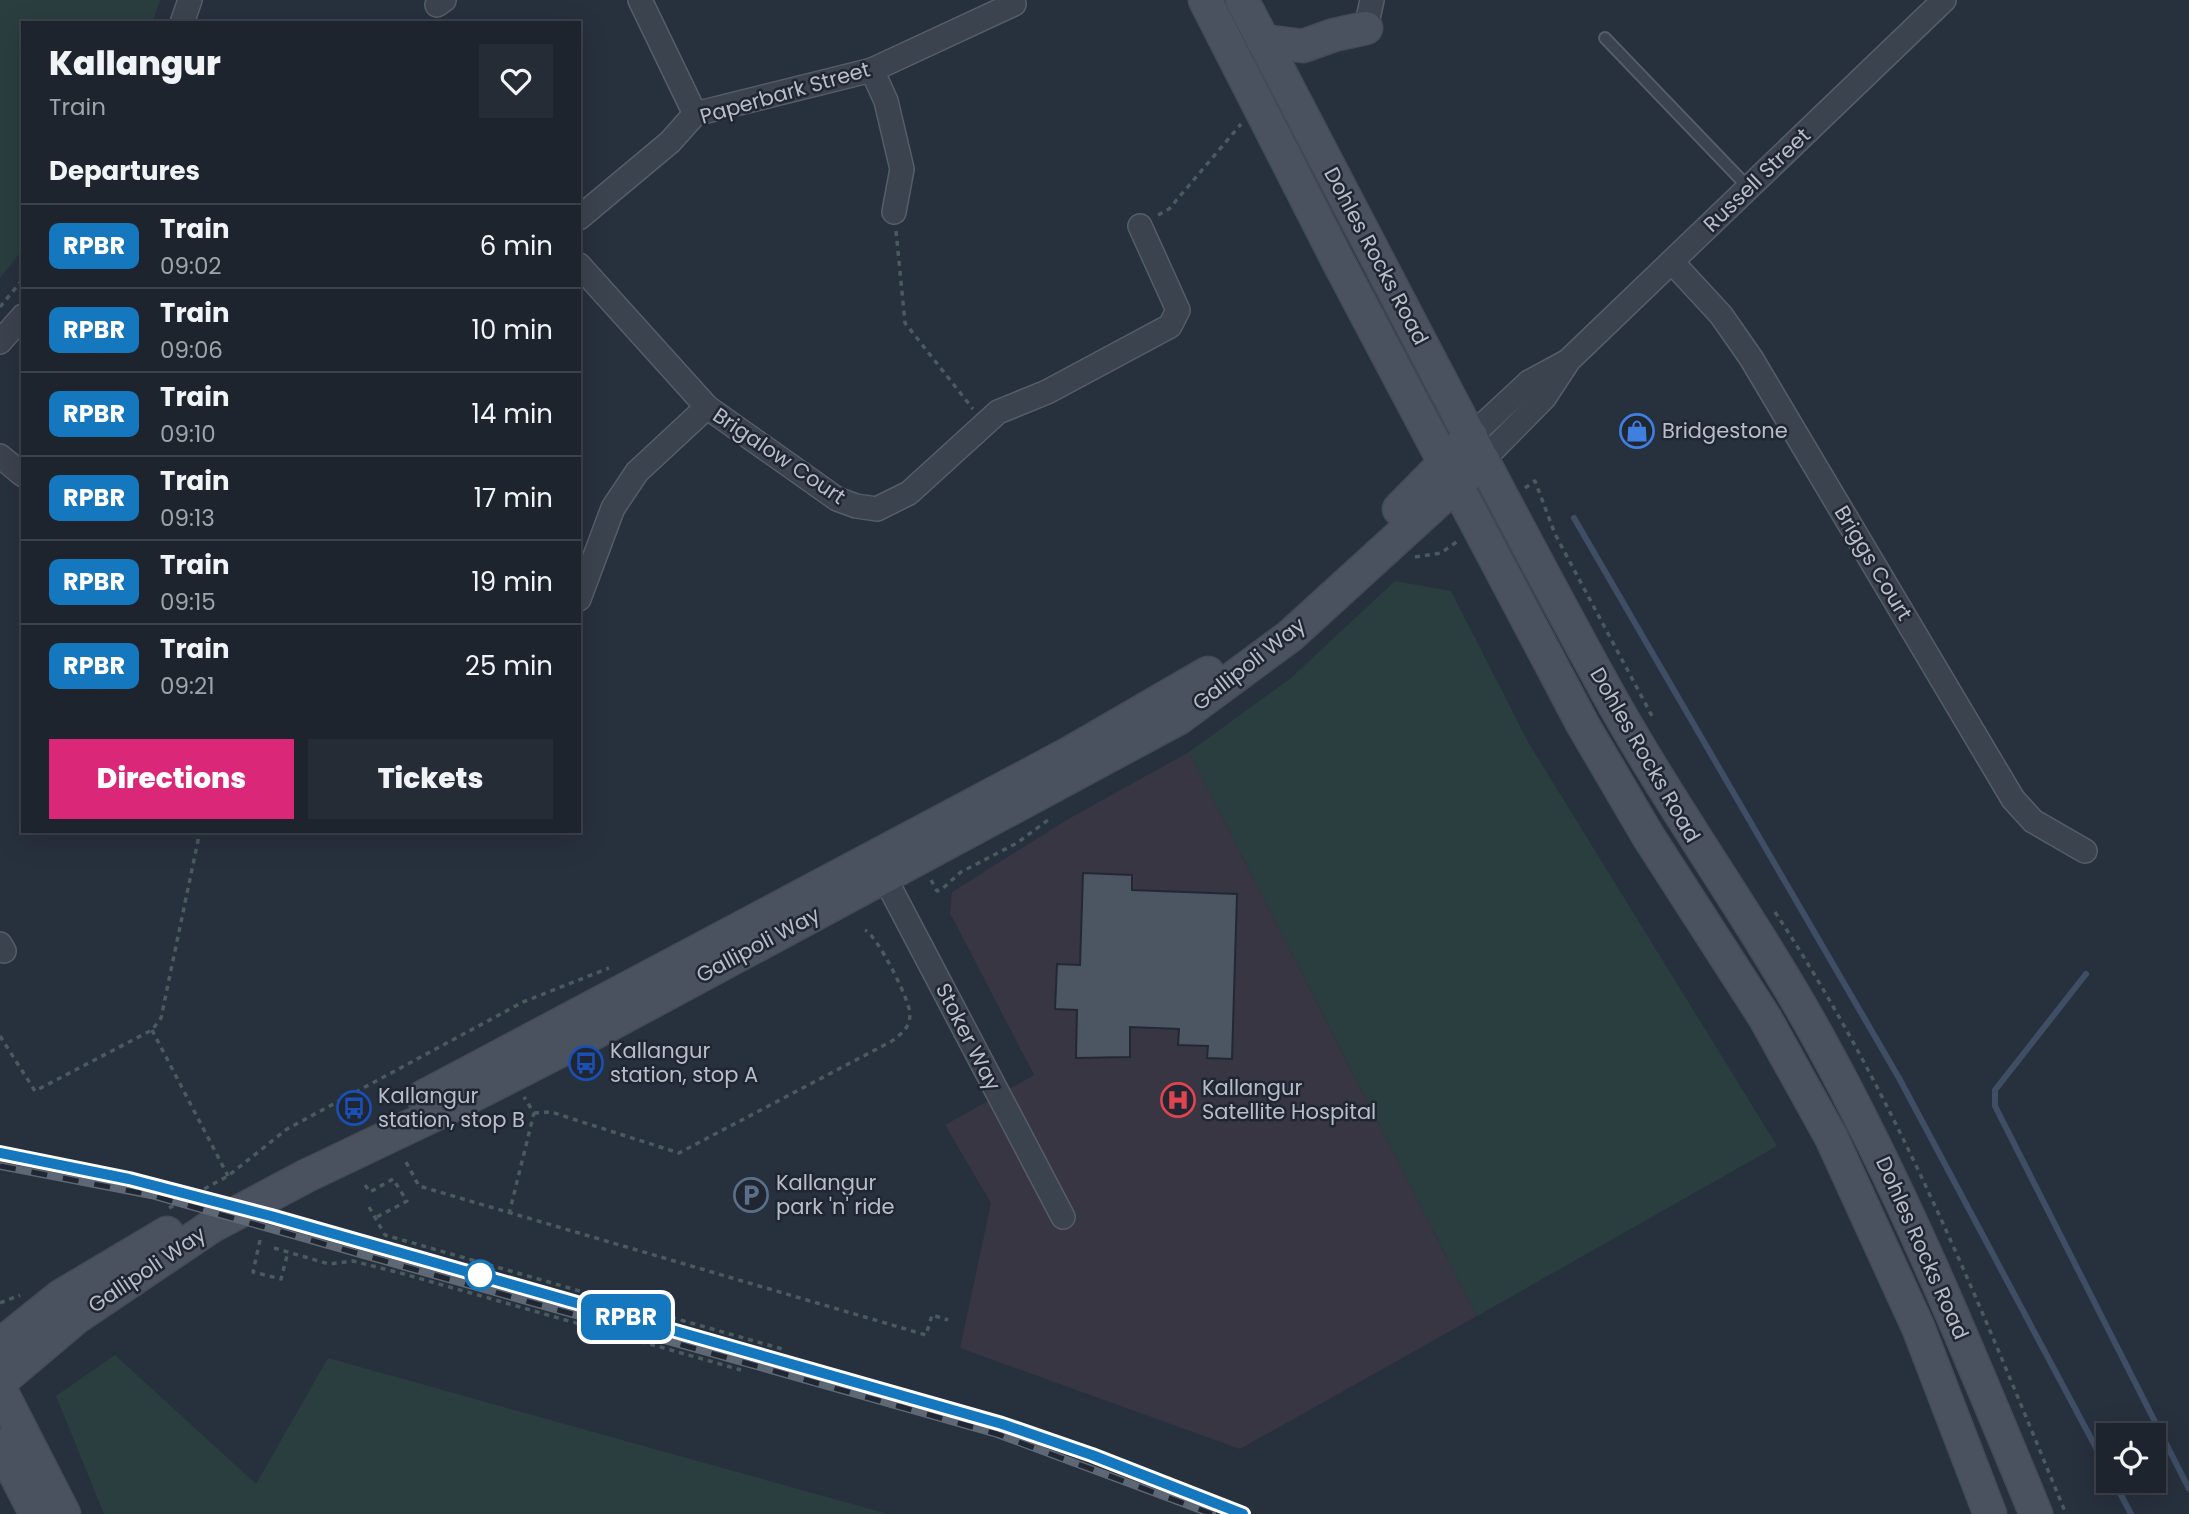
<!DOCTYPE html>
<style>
:root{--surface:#1d242e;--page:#252c36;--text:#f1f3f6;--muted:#a0a4aa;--line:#3b414a;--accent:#db2777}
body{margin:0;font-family:Poppins,sans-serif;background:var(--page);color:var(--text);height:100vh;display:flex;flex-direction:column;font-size:26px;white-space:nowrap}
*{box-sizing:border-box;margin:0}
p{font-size:23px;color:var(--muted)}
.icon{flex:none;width:38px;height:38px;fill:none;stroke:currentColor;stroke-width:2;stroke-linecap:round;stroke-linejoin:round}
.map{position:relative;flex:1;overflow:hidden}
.sheet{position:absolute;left:21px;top:21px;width:560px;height:812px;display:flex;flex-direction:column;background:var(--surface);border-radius:0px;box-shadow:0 7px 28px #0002,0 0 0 2px var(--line)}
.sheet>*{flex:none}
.badge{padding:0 14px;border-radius:10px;font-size:24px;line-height:46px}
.controls{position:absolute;left:2096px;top:1423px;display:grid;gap:14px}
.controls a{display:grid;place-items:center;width:70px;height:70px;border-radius:0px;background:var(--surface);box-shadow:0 7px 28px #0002,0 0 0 2px var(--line);font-size:35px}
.map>.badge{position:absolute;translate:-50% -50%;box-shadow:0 0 0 4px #fff}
h2{padding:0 28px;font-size:26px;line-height:63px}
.round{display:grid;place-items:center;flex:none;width:74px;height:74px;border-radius:0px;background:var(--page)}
.headline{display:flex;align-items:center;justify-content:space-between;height:119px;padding:0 28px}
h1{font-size:33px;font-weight:800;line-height:52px}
.primary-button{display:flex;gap:14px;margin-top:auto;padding:14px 28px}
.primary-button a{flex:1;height:80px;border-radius:0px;background:var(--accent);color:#fff;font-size:28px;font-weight:800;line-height:80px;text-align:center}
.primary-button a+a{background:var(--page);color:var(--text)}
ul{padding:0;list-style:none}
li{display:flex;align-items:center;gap:21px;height:84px;padding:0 28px;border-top:2px solid var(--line)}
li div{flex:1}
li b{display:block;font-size:26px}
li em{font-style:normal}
li .badge{min-width:77px;font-weight:700;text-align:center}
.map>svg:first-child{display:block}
</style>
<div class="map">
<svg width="2189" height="1514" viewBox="0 0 2189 1514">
<rect width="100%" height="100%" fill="#27303d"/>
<!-- medical -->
<path fill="#373642" d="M1189 752 1477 1316 1240 1449 960 1348 991 1203 945 1125 1034 1075 950 913 952 892 1070 818Z"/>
<!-- green -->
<g fill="#2a3e3f">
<path d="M0 0H160L152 23H23V249L0 278Z"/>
<path d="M1395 581 1451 591 1528 742 1777 1146 1477 1316 1189 752 1291 678Z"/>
<path d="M115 1355 256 1484 328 1358 888 1514H104L56 1396Z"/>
</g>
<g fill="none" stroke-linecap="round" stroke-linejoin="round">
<!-- stream -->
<g stroke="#3f4e65" stroke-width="6">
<path d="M1574 518 1899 1078 2109 1472"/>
<path d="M2086 974 1995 1090V1106L2189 1489"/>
<path d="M2113 1480 2131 1514"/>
</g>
</g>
<!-- building -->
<path fill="#4c5663" stroke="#222935" stroke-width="2" d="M1083 873 1132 875V890L1237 894 1232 1059 1207 1058 1208 1046 1178 1045 1179 1029 1130 1027V1057L1076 1058 1077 1010 1055 1009 1057 964 1080 965Z"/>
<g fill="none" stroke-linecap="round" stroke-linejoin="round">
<!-- lane casing -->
<g stroke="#565d68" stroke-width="14">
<path id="lane" d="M1605 38 1748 187"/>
</g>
<!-- street casing -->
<g stroke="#565d68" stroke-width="26">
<g id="street">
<path d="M640 0 695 114"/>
<path d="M437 5 444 0"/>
<path d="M182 23 190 0"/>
<path d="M1366 28 1372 0"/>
<path d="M872 70 886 101 902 169 894 212"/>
<path d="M579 218 670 142 695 114 872 70 1014 4"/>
<path d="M1672 262 1721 315 1751 358 2013 799 2033 821 2085 851"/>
<path d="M579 265 707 407 837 499 856 506 877 509 909 493 998 412 1047 392 1170 326 1178 310 1140 226"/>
<path d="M0 342 23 316"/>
<path d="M1471 436 1529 382 1566 362"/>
<path d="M0 456 23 475"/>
<path d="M1483 460 1544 398 1569 360 1944 0"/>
<path d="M579 599 613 508 637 472 707 407"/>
<path d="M877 863 1063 1217"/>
<path d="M0 944 4 951"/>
</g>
</g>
<!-- secondary casing -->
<g stroke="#444b57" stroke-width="35">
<g id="secondary">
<path d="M1205 0 1339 263 1583 725 1648 836 1765 1018 1831 1137 1918 1327 1990 1514"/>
<path d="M1242 0C1361 226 1476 453 1599 677 1666 801 1750 914 1818 1037 1903 1191 1969 1352 2036 1514"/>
<path d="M1263 41 1303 46 1334 35 1366 28"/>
<path d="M1399 509 1471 436"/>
<path d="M423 1097 1070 753 1208 673"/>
<path d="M0 1345 61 1296 167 1233"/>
<path d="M0 1382 77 1317 212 1226 306 1176 440 1112 581 1040 1179 718 1290 636 1483 460"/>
<path d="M0 1389 64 1514"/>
<path d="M0 1445 36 1514"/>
</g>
</g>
<!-- path -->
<g stroke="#495b5d" stroke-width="3.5" stroke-dasharray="5 5" stroke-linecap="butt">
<path d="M1158 215 1169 209 1241 124"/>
<path d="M896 231 905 323 973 409"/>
<path d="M0 307 23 279"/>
<path d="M1525 488 1535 481 1555 534 1652 716"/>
<path d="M1415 557 1441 553 1458 541"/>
<path d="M931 880 937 891 941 890 961 872 1017 843 1052 817"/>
<path d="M1775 912C1899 1100 1981 1308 2066 1514"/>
<path d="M152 1030 228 1176"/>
<path d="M0 1036 35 1091 152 1030 161 1018 200 831"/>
<path d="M534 1113 551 1112 679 1153 892 1041C902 1033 909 1029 910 1015 911 1002 877 935 865 930"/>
<path d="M406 1162 419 1186 926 1335 932 1315 948 1320"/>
<path d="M365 1185 370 1192 393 1179 407 1201 375 1218"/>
<path d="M369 1207 385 1235 782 1349"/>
<path d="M169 1208 228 1176 287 1129 523 1002 609 968"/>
<path d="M509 1214 534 1113 524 1097"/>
<path d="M260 1240 253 1272 281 1279 288 1252"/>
<path d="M274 1248 329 1264 353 1261 404 1274 741 1370"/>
<path d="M0 1303 20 1295"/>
</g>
<!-- lane -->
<use href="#lane" stroke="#3b434e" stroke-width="10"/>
<!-- street -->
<use href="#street" stroke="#3b434e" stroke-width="23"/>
<!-- secondary -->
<use href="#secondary" stroke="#4a5260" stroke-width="32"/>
<!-- rail casing -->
<g stroke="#5e6774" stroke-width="8">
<g id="rail">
<path d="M0 1153 165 1188 350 1238 1002 1424 1092 1455 1243 1514"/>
<path d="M0 1166 151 1195 997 1434 1212 1514"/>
</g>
</g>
<!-- rail -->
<use href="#rail" stroke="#202733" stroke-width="5" stroke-dasharray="16" stroke-linecap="butt"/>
</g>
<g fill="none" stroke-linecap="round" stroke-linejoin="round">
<!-- line casing -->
<g stroke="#fff" stroke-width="16">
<path id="line" d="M0 1153 129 1179 271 1216 1002 1424 1092 1455 1243 1514"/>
</g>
<!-- line -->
<use href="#line" stroke="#1578be" stroke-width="10"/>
</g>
<!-- icons -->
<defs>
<g id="shop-ring" transform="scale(1.75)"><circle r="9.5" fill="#202733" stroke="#3f7fe0" stroke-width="1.5"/><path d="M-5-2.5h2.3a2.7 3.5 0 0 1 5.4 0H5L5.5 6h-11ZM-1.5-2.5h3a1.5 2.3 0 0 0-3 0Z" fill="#3f7fe0"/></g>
<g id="bus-ring" transform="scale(1.75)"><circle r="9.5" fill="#202733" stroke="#1a4fb4" stroke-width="1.5"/><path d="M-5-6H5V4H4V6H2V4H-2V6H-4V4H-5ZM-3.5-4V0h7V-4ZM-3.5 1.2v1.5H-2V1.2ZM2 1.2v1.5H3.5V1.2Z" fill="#1a4fb4"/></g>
<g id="hospital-ring" transform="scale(1.75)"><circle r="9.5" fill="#202733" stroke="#e0444e" stroke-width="1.5"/><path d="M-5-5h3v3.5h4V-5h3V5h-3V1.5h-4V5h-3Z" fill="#e0444e"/></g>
<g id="parking-ring" transform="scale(1.75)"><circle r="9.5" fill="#202733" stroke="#5c6f8a" stroke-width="1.5"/><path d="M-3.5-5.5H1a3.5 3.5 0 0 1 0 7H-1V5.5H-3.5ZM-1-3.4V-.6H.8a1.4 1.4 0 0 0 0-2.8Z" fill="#5c6f8a"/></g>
</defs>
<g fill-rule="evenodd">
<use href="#shop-ring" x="1637" y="431"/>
<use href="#bus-ring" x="586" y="1063"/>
<use href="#hospital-ring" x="1178" y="1100"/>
<use href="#bus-ring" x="354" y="1108"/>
<use href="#parking-ring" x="751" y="1195"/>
</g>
<!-- markers -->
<circle fill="#fff" stroke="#1578be" stroke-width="3.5" cx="480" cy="1275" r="14"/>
<g text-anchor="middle" stroke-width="5" stroke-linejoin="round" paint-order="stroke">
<!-- street labels -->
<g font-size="21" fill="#b7bec8" stroke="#202733">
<text transform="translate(785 93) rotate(-16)" y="7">Paperbark Street</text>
<text transform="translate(1757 180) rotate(-44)" y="7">Russell Street</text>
<text transform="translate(1376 256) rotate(62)" y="7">Dohles Rocks Road</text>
<text transform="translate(779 456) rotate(34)" y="7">Brigalow Court</text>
<text transform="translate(1873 563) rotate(59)" y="7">Briggs Court</text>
<text transform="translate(1249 664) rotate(-38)" y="7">Gallipoli Way</text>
<text transform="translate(1645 755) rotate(60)" y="7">Dohles Rocks Road</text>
<text transform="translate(758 945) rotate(-28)" y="7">Gallipoli Way</text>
<text transform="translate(968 1037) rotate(63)" y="7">Stoker Way</text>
<text transform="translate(1922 1248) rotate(66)" y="7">Dohles Rocks Road</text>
<text transform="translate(147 1270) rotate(-34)" y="7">Gallipoli Way</text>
</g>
<!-- poi labels -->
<g font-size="21" fill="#b7bec8" stroke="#202733" text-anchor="start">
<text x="1662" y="438">Bridgestone</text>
<text x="610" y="1058">Kallangur<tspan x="610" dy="24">station, stop A</tspan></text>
<text x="1202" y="1095">Kallangur<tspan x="1202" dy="24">Satellite Hospital</tspan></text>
<text x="378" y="1103">Kallangur<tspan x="378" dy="24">station, stop B</tspan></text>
<text x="776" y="1190">Kallangur<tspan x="776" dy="24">park 'n' ride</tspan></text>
</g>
</g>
</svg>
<div class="controls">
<a><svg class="icon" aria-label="locate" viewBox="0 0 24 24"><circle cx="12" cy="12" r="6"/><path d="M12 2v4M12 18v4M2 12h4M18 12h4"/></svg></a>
</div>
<b class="badge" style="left:626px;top:1317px;background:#1578be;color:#fff">RPBR</b>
<section class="sheet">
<div class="headline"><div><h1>Kallangur</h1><p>Train</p></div><a class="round"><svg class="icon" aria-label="heart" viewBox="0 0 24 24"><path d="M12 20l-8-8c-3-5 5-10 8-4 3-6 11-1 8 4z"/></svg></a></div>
<h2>Departures</h2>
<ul>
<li><span class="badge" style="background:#1578be;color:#fff">RPBR</span><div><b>Train</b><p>09:02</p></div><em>6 min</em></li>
<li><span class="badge" style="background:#1578be;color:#fff">RPBR</span><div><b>Train</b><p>09:06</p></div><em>10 min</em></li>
<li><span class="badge" style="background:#1578be;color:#fff">RPBR</span><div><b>Train</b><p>09:10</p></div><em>14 min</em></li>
<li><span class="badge" style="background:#1578be;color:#fff">RPBR</span><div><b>Train</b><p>09:13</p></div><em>17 min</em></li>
<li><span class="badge" style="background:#1578be;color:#fff">RPBR</span><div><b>Train</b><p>09:15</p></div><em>19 min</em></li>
<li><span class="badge" style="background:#1578be;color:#fff">RPBR</span><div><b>Train</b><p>09:21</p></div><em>25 min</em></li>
</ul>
<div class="primary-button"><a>Directions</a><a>Tickets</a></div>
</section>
</div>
